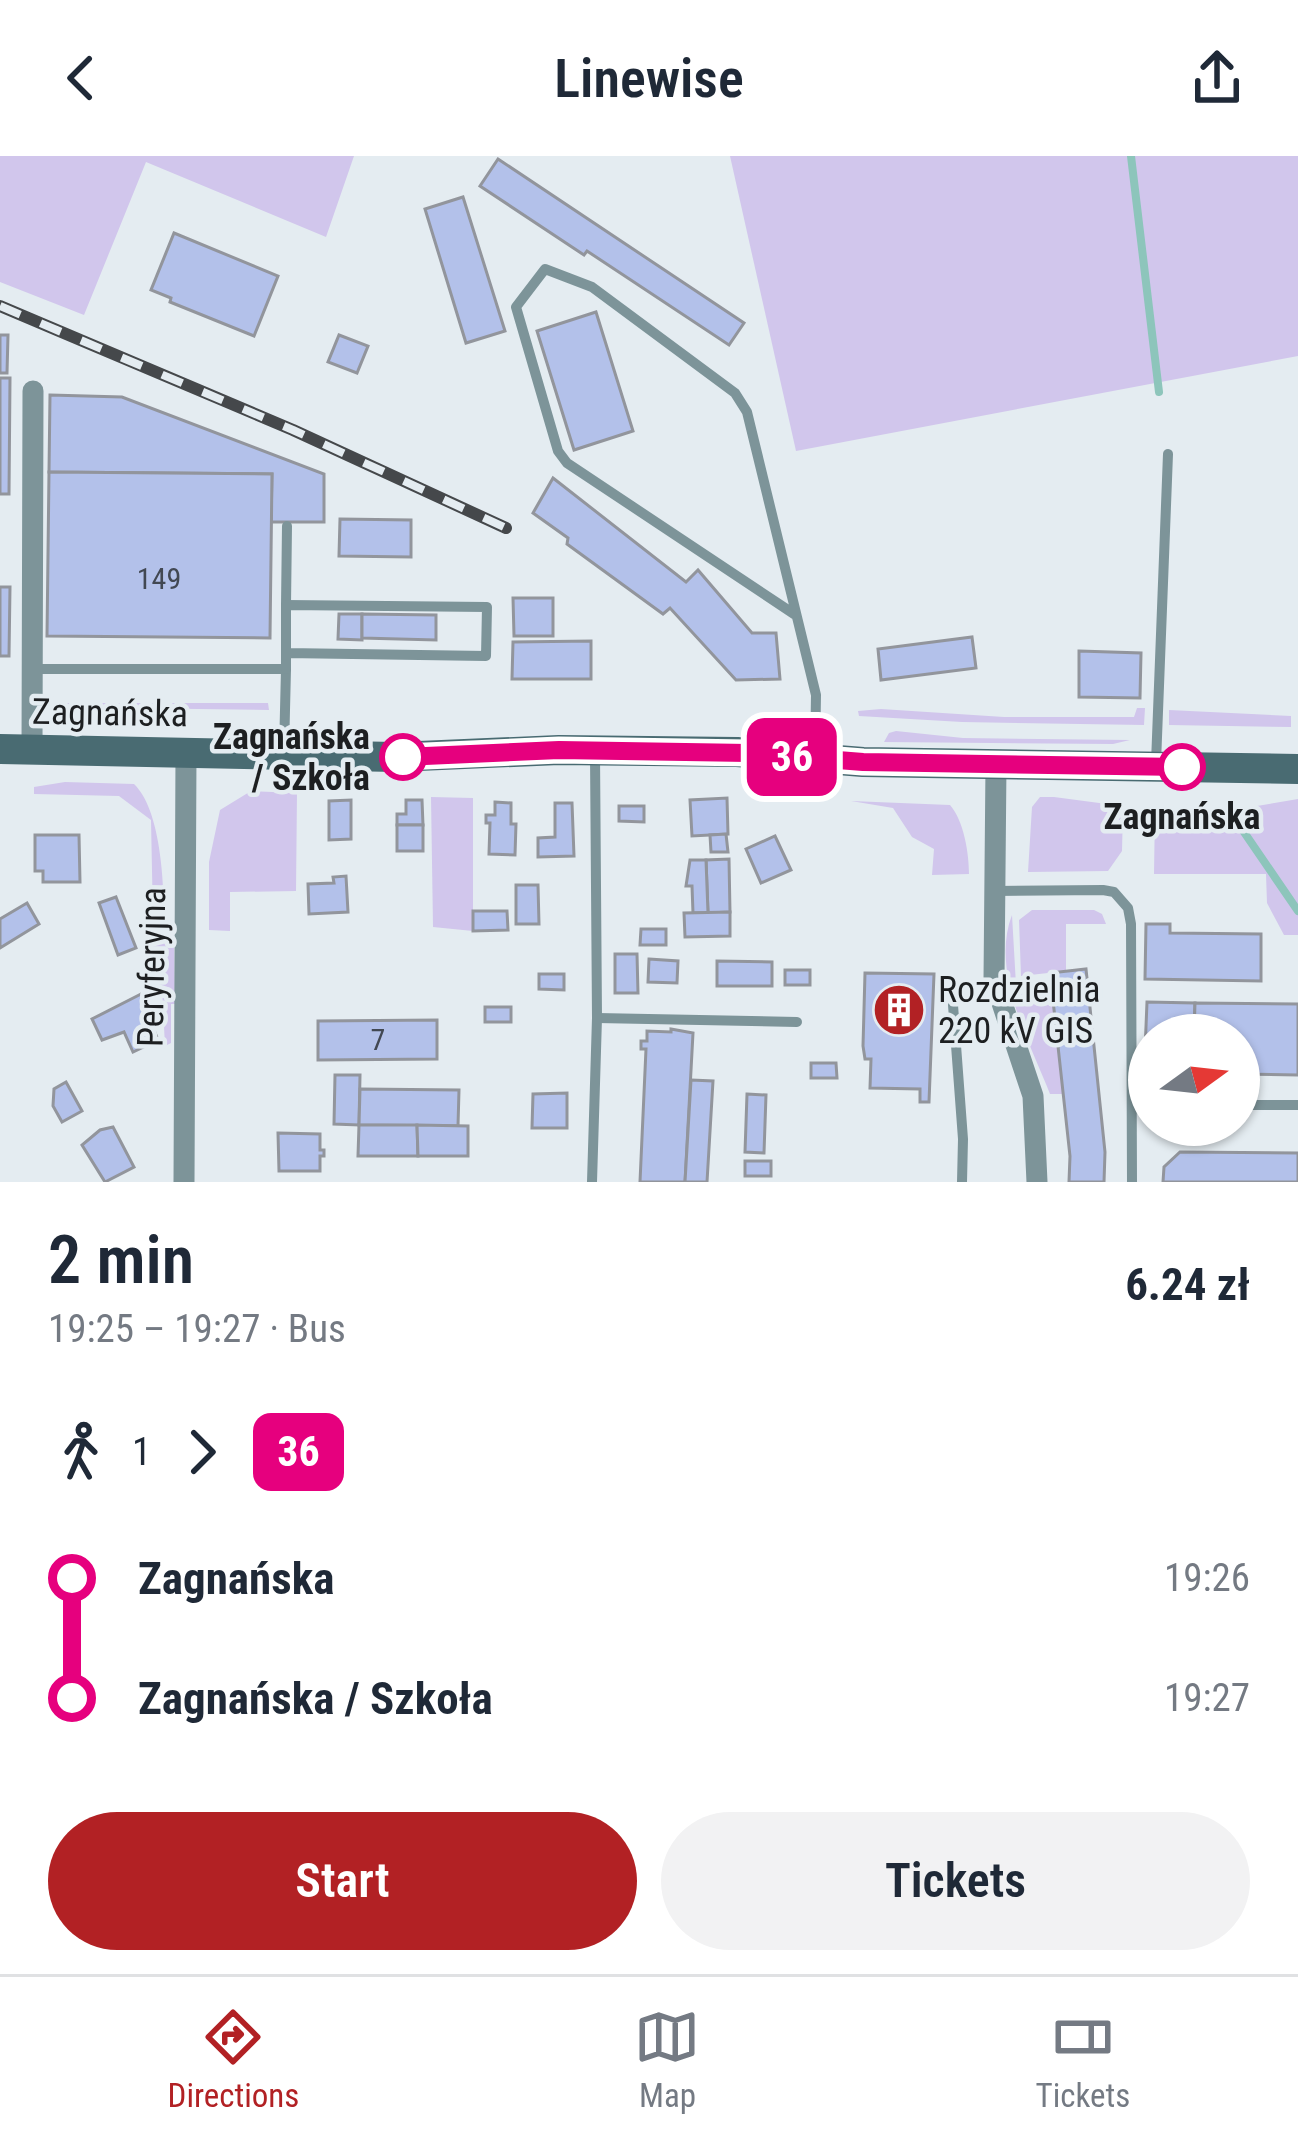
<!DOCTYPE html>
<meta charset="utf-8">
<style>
:root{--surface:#fff;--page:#f2f2f3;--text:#1f2937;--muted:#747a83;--line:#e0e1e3;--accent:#b22124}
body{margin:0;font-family:"Roboto Condensed",sans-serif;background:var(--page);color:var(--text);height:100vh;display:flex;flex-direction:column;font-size:45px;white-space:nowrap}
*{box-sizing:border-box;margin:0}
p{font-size:39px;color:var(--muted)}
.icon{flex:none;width:66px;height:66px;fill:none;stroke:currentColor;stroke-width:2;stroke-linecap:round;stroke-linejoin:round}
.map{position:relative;height:1026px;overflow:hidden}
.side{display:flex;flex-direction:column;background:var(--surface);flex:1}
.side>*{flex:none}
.badge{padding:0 24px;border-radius:18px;font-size:42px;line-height:78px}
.needle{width:78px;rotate:75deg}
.tools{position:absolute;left:1128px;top:858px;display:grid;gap:24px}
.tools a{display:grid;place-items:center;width:132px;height:132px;border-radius:50%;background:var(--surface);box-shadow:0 3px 9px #0004;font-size:60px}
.map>.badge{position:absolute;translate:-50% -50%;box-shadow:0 0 0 6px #fff}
.legs{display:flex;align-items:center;gap:18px;height:132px;padding:0 48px;font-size:39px}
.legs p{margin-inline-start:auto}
.overview{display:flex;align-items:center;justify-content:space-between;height:204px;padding:0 48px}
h1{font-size:66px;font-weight:600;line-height:90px}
.button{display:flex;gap:24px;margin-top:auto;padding:24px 48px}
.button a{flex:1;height:138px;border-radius:72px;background:var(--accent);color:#fff;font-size:48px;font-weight:600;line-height:138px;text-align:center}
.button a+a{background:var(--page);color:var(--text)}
ul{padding:0 48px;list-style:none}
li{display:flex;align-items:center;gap:42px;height:120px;font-size:45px}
li i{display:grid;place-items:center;width:18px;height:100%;margin:0 15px;background:currentColor}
li i::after{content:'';width:30px;height:30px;margin:-15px;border:9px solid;border-radius:50%;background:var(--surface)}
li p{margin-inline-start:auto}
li:first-child i{background:linear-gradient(#0000 50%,currentColor 0)}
li:last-child i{background:linear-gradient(currentColor 50%,#0000 0)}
header{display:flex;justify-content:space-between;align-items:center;height:156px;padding:0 48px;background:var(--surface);font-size:54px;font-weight:600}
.dock{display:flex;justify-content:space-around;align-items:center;height:168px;border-top:3px solid var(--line);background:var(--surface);font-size:33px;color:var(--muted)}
.dock a{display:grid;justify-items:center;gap:6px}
.dock .selected{color:var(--accent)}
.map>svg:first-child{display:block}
</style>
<header><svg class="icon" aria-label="back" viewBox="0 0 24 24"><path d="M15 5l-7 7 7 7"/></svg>Linewise<svg class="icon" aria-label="share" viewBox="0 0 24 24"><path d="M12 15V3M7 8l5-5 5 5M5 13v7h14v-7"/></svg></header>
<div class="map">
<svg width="1298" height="1026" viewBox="0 0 1298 1026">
<rect width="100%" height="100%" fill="#e4ecf1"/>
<!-- green -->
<g fill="#d1c6ec">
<path d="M0 0H354L326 81 146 6 84 159 0 126Z"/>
<path d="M730 0H1298V200L796 295Z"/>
<path d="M42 547H268L269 554 42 551Z"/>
<path d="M1137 552H1145L1144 569 962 566 859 560 858 555 881 553 1004 561H1134Z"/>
<path d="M1169 554 1291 560V571L1169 569Z"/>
<path d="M896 575 963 582 1130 584 1113 588 884 586 889 577Z"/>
<path d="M65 626 134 628C161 654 164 727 164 765H153L151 664 119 640 34 638V631Z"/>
<path d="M251 635 297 637 296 735 230 736V775L209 774V706L220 654Z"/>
<path d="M431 641 473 642V775L433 771Z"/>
<path d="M1054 641 1137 652 1123 653 1122 695 1108 715 1028 716 1032 651 1040 641Z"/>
<path d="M1298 643V779H1284L1267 747 1266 718H1154L1155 654H1233Z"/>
<path d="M851 645 950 649C964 665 969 698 969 718L932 719 934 693 912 681 893 652Z"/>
<path d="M1032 754H1094L1102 758 1106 768H1066V815L1021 820 1019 764Z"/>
<path d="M1012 759 1016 829 1051 825 1063 938H1050C1030 886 990 816 1012 759Z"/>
<path d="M170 776 174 780 175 848H171V887L165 890 162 832 153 830 152 777Z"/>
</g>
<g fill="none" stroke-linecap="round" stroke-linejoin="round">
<!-- stream -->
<g stroke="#8dc5bb" stroke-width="8">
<path d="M1131 0 1159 236"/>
<path d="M1233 660 1298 755"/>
</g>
</g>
<!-- building -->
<g fill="#b3c1ea" stroke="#92959c" stroke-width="3">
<path d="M498 3 744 167 729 189 587 95 584 99 480 30Z"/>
<path d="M463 41 505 175 466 187 425 53Z"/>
<path d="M174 77 278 120 254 180 170 146 171 142 151 134Z"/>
<path d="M596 156 633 275 574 294 537 175Z"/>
<path d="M0 179H8L7 217H0Z"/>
<path d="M339 179 368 190 357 217 328 206Z"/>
<path d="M0 222H10L9 338H0Z"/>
<path d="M50 239 122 241 324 318V366H271L272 318 49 316Z"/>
<path d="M49 316 272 318 270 482 47 480Z"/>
<path d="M553 322 686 426 698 414 752 477H776L780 523 736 524 670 452 663 458 567 388 568 382 533 357Z"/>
<path d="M340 363 411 364V401L339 400Z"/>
<path d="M0 431H10L9 500H0Z"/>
<path d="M513 442H553V480H514Z"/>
<path d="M339 458H362V484L338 483Z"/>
<path d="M362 458 436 459V484L362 482Z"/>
<path d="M972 481 976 512 881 524 878 493Z"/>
<path d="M591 485V523H512L513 486Z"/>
<path d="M1079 495 1141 497 1140 542 1079 541Z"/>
<path d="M727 642 728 678 692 680 690 644Z"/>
<path d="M351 644V683L329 684V645Z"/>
<path d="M406 644H422L423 669H397V658H406Z"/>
<path d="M495 646 511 647V668H516L515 699 489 698 490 667H486V659H495Z"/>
<path d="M555 647H572L574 700 538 701V682L555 681Z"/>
<path d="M619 650H644V666L619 665Z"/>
<rect x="397" y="669" width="26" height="26"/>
<path d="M726 678 728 696H711L710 679Z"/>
<path d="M35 679H79L80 726H43V715H35Z"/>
<path d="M775 680 791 714 761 727 746 693Z"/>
<path d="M729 703 730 756 708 757 706 704Z"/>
<path d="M690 704H706L708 757H693L692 730H686Z"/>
<path d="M346 720 348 756 309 758 308 728 334 727 333 721Z"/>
<path d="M516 729H538L539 768H516Z"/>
<path d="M116 741 136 792 118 799 99 747Z"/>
<path d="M27 747 39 768 0 792V763Z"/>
<path d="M473 755H507L508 774 473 775Z"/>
<path d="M730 756V780L685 781 684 757Z"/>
<path d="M1146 768H1170V777L1261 778V825L1145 823Z"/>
<path d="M641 773H666V789H640Z"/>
<path d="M615 798H637L638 837H615Z"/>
<path d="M649 803 678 805 677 827 648 826Z"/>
<path d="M717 805 772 806V830H717Z"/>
<path d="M1086 813 1105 996 1104 1026H1069L1070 1000 1050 817Z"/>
<rect x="785" y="814" width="25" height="15"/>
<path d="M865 817 934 818 929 946H920V933L870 932 871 903H865L863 890Z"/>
<path d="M539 818H564V834L539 833Z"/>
<path d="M145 836 153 853 147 857 158 884 133 896 124 876 102 884 92 863Z"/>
<path d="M1147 846 1195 847 1194 879H1149V895H1145Z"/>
<path d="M1195 847 1298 848V919L1239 918V879H1194Z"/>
<rect x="485" y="851" width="26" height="15"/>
<path d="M437 864V903L318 904V865Z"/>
<path d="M671 873 693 877 685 1026H640L646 893H641V885H647V875L671 876Z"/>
<path d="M811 907H836L837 922H811Z"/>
<path d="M335 919H360L359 969 334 968Z"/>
<path d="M691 924 713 925 707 1026H685Z"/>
<path d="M66 926 82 955 62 966 53 950 54 933Z"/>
<path d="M360 933 459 934 458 970 359 969Z"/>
<path d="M567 937V972H532L533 938Z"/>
<path d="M747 938 766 939 764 997 745 996Z"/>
<path d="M359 969H417L418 1000H358Z"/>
<path d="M417 969 468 970V1000H418Z"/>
<path d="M113 971 134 1011 105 1026 82 989 100 974Z"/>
<path d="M278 977 320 978V994H324V1000H320V1015H279Z"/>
<path d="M1180 996 1298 997V1026H1163L1164 1011Z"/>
<rect x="745" y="1005" width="26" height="15"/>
</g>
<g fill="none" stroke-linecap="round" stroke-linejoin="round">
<!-- lane -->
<g stroke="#7d9499" stroke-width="10">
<path d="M286 449 287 370"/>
<path d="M794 458 567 307 558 295 516 151 545 113 592 131 735 237 747 256 816 539 815 600"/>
<path d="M32 513H286L284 595"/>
<path d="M286 513V497L486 500 487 451 286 449V497"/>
<path d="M1156 607 1168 298"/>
<path d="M994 735 1103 734 1114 736 1128 752 1131 768 1132 1026"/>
<path d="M953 849 963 983 962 1026"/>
<path d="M597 862 797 866"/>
<path d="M1239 949H1298"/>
<path d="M592 1026 597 862 595 598"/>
</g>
<!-- street -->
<g stroke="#7d9499" stroke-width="21">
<path d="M32 594 33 235"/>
<path d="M996 608 994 823 1033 940 1037 1026"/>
<path d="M184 1026 186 597"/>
</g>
<!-- secondary -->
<path stroke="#496b72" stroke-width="30" d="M0 593 396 601 559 594 737 596 863 606 1298 613"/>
<!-- rail casing -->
<g stroke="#45484b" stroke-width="12">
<path id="rail" d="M0 150 293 274 506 372"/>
</g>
<!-- rail -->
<use href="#rail" stroke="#e4ecf1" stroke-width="8" stroke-dasharray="22" stroke-linecap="butt"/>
</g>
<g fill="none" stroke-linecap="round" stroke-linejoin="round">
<!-- line-1 casing -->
<g stroke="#fff" stroke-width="27">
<path id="line-1" d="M403 601 559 594 748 597 863 606 1182 611"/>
</g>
<!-- line-1 -->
<use href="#line-1" stroke="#e6007e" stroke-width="18"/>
</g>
<!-- icons -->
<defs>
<g id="building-disc" transform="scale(2.7)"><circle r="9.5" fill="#b22124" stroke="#e4ecf1"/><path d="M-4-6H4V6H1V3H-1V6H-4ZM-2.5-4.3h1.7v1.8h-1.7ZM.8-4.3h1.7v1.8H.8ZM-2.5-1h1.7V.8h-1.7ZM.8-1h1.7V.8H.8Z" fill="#fff"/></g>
</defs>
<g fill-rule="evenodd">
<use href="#building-disc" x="899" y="854"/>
</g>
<!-- markers -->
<g fill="#fff" stroke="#e6007e" stroke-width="6">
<circle cx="403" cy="601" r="21"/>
<circle cx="1182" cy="611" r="21"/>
</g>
<g text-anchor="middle" stroke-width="9" stroke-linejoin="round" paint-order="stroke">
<!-- number labels -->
<g font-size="30" fill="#424853">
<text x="159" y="433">149</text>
<text x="378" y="894">7</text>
</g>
<!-- street labels -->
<g font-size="36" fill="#1d1f21" stroke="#e4ecf1">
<text transform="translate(110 556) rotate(1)" y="13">Zagnańska</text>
<text transform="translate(151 811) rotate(-89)" y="13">Peryferyjna</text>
</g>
<!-- stop labels -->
<g font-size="36" font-weight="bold" fill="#1d1f21" stroke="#e4ecf1" text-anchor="end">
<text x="370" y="593">Zagnańska<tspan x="370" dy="41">/ Szkoła</tspan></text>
<text x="1182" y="673" text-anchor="middle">Zagnańska</text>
</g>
<!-- poi labels -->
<g font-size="36" fill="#1d1f21" stroke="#e4ecf1" text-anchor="start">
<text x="938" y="846">Rozdzielnia<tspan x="938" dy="41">220 kV GIS</tspan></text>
</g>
</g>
</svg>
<div class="tools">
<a><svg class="needle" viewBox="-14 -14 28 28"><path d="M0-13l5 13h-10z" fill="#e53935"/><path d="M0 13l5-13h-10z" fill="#747a83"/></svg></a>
</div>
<b class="badge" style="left:792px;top:601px;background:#e6007e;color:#fff">36</b>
</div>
<section class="side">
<div class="overview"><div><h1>2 min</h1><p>19:25 – 19:27 · Bus</p></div><b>6.24 zł</b></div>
<div class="legs"><svg class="icon" aria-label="walk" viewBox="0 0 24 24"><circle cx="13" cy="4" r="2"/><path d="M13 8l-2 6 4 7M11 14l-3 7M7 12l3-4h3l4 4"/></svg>1<svg class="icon" aria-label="forward" viewBox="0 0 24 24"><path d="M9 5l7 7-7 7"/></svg><b class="badge" style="background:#e6007e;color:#fff">36</b></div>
<ul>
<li><i style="color:#e6007e"></i><b>Zagnańska</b><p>19:26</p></li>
<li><i style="color:#e6007e"></i><b>Zagnańska / Szkoła</b><p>19:27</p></li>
</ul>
<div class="button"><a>Start</a><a>Tickets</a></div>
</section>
<nav class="dock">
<a class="selected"><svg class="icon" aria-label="directions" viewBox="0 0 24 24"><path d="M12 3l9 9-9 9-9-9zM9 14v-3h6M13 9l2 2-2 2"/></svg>Directions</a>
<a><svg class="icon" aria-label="map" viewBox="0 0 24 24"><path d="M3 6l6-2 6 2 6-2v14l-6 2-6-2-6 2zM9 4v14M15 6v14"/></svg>Map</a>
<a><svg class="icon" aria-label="tickets" viewBox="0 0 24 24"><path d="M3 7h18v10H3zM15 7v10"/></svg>Tickets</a>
</nav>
